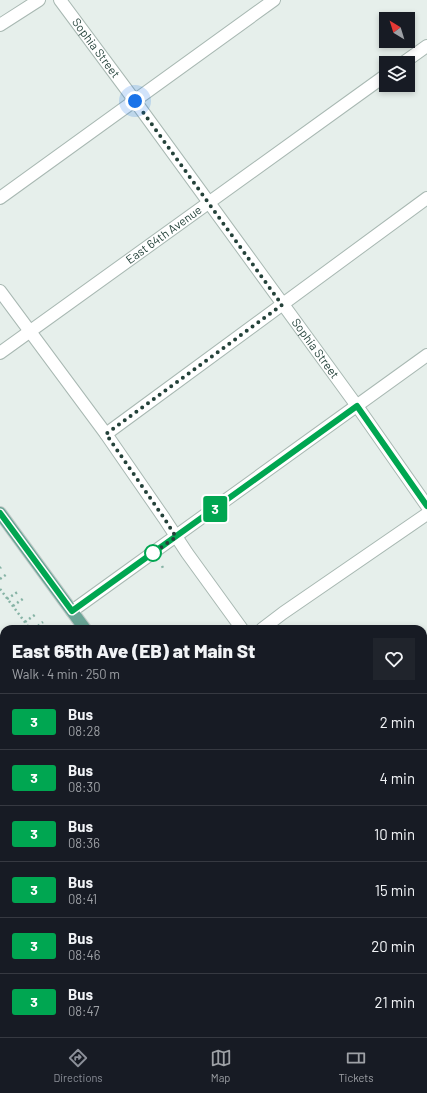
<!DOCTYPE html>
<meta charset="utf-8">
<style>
:root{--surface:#171b24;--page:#20242c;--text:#f1f3f6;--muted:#9ea1a6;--line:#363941;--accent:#8c9099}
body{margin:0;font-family:Barlow,sans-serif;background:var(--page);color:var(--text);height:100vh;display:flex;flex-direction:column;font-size:15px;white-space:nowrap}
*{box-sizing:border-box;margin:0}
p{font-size:13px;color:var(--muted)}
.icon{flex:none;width:22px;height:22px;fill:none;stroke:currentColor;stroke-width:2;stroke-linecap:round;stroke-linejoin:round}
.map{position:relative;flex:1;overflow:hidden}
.panel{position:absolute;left:0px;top:625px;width:427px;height:412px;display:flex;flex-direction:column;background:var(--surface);border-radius:12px 12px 0 0;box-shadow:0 2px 6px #0003}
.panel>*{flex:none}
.badge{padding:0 8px;border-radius:3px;font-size:14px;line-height:26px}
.needle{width:26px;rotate:322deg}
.tools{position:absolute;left:379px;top:12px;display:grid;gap:8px}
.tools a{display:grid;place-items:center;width:36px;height:36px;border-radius:0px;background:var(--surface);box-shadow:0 2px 6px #0003;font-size:20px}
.you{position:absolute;width:20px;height:20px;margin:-10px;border:3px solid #fff;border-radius:50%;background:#1a73e8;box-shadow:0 0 0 6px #1a73e833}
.map>.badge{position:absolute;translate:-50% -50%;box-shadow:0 0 0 2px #fff}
.round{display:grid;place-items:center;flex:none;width:42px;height:42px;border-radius:0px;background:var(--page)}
.headline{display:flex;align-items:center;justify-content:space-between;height:68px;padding:0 12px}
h1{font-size:19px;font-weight:800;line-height:30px}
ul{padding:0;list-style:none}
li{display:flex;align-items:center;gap:12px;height:56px;padding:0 12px;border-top:1px solid var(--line)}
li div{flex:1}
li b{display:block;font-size:15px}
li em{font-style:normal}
li .badge{min-width:44px;font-weight:700;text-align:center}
.tabs{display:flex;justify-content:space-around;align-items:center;height:56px;border-top:1px solid var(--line);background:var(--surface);font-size:11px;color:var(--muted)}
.tabs a{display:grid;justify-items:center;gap:2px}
.tabs .selected{color:var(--accent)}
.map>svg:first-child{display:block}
</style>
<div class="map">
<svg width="427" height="1037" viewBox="0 0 427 1037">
<rect width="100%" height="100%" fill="#e6efeb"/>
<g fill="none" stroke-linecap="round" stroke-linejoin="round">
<!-- minor casing -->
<g stroke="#a8b8b2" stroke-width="14">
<g id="minor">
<path id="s1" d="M60 0 135 101 357 406 427 506"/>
<path d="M0 25 39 0"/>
<path d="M403 63 427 46"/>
<path d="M0 198 274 0"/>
<path d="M0 291 106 434 164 518 187 553 242 629"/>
<path id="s2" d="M0 353 386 75"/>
<path d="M106 434 427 198"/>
<path d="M72 611 427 355"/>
<path d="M262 629 283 613 427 514"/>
<path d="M0 724 4 729"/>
<path d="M423 770 427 776"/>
<path d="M423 805 427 802"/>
<path d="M423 919 427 916"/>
<path d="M423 972 427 969"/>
<path d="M201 1033 204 1037"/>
<path d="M375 1033 378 1037"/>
<path d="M422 1037 427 1033"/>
</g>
</g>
<!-- major casing -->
<g stroke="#c2cac8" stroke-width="14">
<g id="major">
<path d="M0 513 85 629"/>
<path d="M423 653 427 651"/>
<path d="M423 689 427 687"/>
<path d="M0 781H4"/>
<path d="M0 815 4 814"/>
</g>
</g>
<!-- path -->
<g stroke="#86b3a5" stroke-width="2.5" stroke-dasharray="2 3" stroke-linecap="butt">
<path d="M162 566 164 570"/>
<path d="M0 568 1 567"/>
<path d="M0 579 7 574"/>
<path d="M0 589 30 629"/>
<path d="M7 599 19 591"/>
<path d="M13 606 24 598"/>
<path d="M25 622 36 614"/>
<path d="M34 629 43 622"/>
</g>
<!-- minor -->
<use href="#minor" stroke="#fff" stroke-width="12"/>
<!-- major -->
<use href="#major" stroke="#6aa596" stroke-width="12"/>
</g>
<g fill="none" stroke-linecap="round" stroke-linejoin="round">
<!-- line casing -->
<g stroke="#fff" stroke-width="9">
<path id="line" d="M0 513 72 611 357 406 427 506"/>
</g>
<!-- line -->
<use href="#line" stroke="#00a651" stroke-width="6"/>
<!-- walk -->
<path stroke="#24423a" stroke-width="4" stroke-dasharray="0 7.2" d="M135 101 282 305 106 434 164 518 176 537 150 555 153 553"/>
</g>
<!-- markers -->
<circle fill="#fff" stroke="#00a651" stroke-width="2" cx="153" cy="553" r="8"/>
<g text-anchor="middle" stroke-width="4" stroke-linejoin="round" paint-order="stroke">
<!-- street labels -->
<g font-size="12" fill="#24423a" stroke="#f7fbf9">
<text dy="4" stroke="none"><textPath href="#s1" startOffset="60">Sophia Street</textPath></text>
<text dy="4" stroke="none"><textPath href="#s2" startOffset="202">East 64th Avenue</textPath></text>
<text dy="4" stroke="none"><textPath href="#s1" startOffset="432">Sophia Street</textPath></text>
</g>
</g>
</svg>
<div class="tools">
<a><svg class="needle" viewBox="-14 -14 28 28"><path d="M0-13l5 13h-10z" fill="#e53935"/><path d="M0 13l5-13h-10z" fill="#9ea1a6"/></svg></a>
<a><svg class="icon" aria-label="layers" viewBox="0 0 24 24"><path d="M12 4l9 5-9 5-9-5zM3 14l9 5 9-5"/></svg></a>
</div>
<div class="you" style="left:135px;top:101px"></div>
<b class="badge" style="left:215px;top:509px;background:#00a651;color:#fff">3</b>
<section class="panel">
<div class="headline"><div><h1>East 65th Ave (EB) at Main St</h1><p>Walk · 4 min · 250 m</p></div><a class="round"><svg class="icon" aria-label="heart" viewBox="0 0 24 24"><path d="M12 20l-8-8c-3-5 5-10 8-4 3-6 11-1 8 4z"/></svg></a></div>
<ul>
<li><span class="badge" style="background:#00a651;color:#fff">3</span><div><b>Bus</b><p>08:28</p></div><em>2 min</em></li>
<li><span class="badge" style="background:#00a651;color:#fff">3</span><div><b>Bus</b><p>08:30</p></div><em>4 min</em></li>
<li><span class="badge" style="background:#00a651;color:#fff">3</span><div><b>Bus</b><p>08:36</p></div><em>10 min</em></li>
<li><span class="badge" style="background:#00a651;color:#fff">3</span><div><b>Bus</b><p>08:41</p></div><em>15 min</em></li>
<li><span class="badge" style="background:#00a651;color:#fff">3</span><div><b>Bus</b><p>08:46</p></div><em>20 min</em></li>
<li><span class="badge" style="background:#00a651;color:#fff">3</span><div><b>Bus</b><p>08:47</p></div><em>21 min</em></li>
</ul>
</section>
</div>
<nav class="tabs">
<a class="selected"><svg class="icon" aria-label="directions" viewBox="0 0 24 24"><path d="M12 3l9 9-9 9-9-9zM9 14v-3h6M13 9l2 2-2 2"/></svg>Directions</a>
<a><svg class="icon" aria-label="map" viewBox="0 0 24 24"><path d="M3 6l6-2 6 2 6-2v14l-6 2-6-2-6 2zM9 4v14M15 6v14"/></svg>Map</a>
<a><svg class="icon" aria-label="tickets" viewBox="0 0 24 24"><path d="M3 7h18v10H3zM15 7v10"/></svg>Tickets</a>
</nav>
